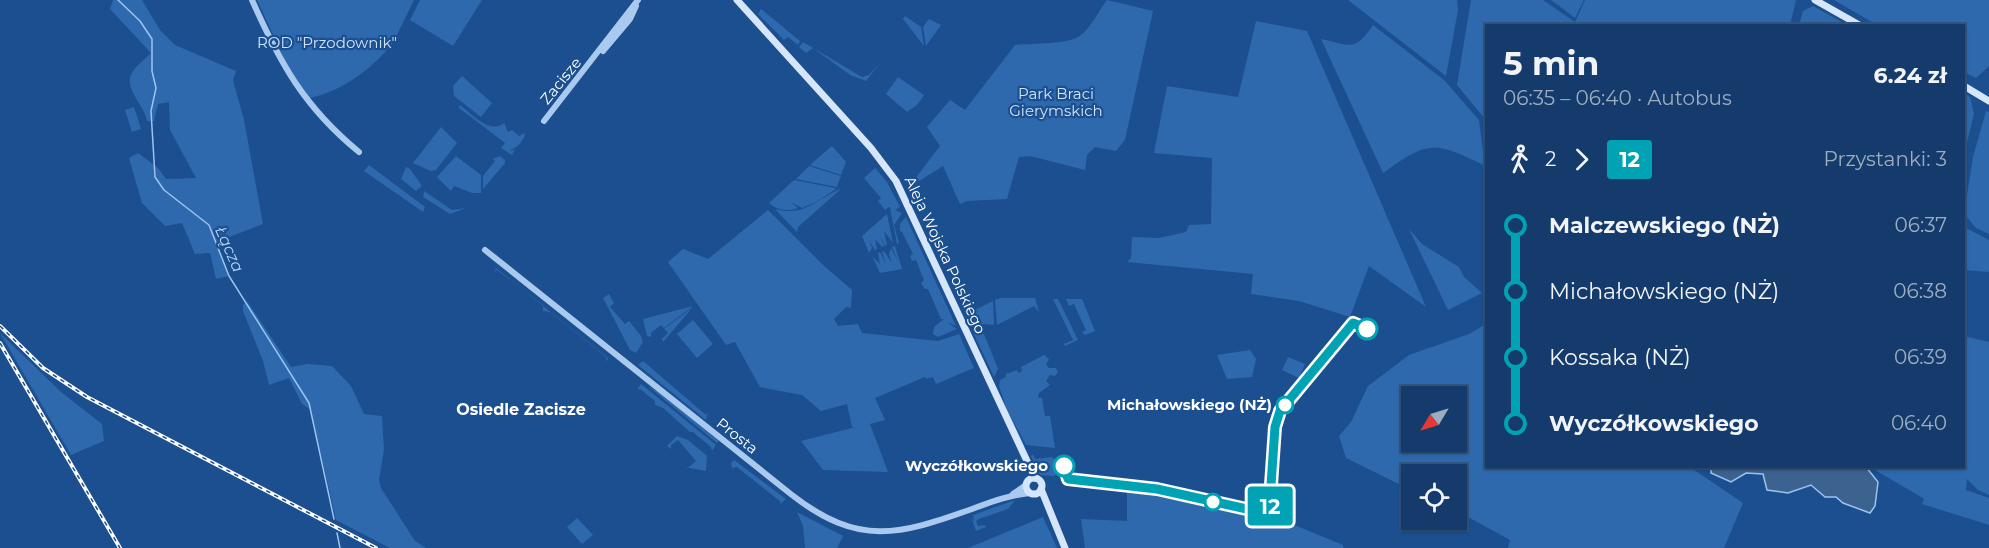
<!DOCTYPE html>
<html lang="pl">
<meta charset="utf-8">
<style>
:root{--surface:#143b6b;--page:#214673;--text:#f1f3f6;--muted:#9dadc1;--line:#33557e}
body{margin:0;font-family:Montserrat,sans-serif;background:var(--page);color:var(--text);height:100vh;display:flex;flex-direction:column;font-size:22px;white-space:nowrap}
*{box-sizing:border-box;margin:0}
p{font-size:20px;color:var(--muted)}
.icon{flex:none;width:33px;height:33px;fill:none;stroke:currentColor;stroke-width:2;stroke-linecap:round;stroke-linejoin:round}
.map{position:relative;flex:1;overflow:hidden}
.details{position:absolute;left:1485px;top:24px;width:480px;height:444px;display:flex;flex-direction:column;background:var(--surface);border-radius:0px;box-shadow:0 2px 4px #0004,0 0 0 2px var(--line)}
.details>*{flex:none}
.badge{padding:0 12px;border-radius:4px;font-size:21px;line-height:39px}
.needle{width:39px;rotate:232deg}
.fabs{position:absolute;left:1401px;top:386px;display:grid;gap:12px}
.fabs a{display:grid;place-items:center;width:66px;height:66px;border-radius:0px;background:var(--surface);box-shadow:0 2px 4px #0004,0 0 0 2px var(--line);font-size:30px}
.map>.badge{position:absolute;translate:-50% -50%;box-shadow:0 0 0 3px #fff}
.legs{display:flex;align-items:center;gap:9px;height:66px;padding:0 18px;font-size:20px}
.legs p{margin-inline-start:auto}
.overview{display:flex;align-items:center;justify-content:space-between;height:102px;padding:0 18px}
h1{font-size:33px;font-weight:700;line-height:45px}
ul{padding:0 18px;list-style:none}
li{display:flex;align-items:center;gap:21px;height:66px;font-size:22px}
li i{display:grid;place-items:center;width:9px;height:100%;margin:0 8px;background:currentColor}
li i::after{content:'';width:15px;height:15px;margin:-8px;border:4px solid;border-radius:50%;background:var(--surface)}
li p{margin-inline-start:auto}
li:first-child i{background:linear-gradient(#0000 50%,currentColor 0)}
li:last-child i{background:linear-gradient(currentColor 50%,#0000 0)}
.map>svg:first-child{display:block}
</style>
<div class="map">
<svg width="1989" height="548" viewBox="0 0 1989 548">
<rect width="100%" height="100%" fill="#1b4f8f"/>
<!-- green -->
<g fill="#2e69ad" fill-rule="evenodd">
<path d="M113 0H142L160 30 175 45 236 71 233 80 244 120 263 224 216 242 229 276 216 279 210 253 195 254 182 223 165 226 142 203 129 158 138 153 158 168 166 179 196 178 170 130 169 102 158 104 154 121H147C145 106 121 86 133 71 138 64 145 59 151 53L110 9Z"/>
<path d="M257 0H414L395 39 392 40V44C372 69 342 91 310 98L287 65Z"/>
<path d="M420 0H482L453 46 410 20Z"/>
<path d="M1107 0 1153 11 1125 140 1116 151 1095 147 1087 155 1085 170 1030 156 1019 157 1007 199 967 201 960 204 943 166 908 188 940 146 927 127 950 100 965 110 1015 45C1031 43 1069 45 1081 35 1091 27 1099 11 1107 0Z"/>
<path d="M1348 0H1457L1458 10 1446 76Z"/>
<path d="M1471 0H1543L1575 22 1585 0H1796L1790 25 1486 26V120L1457 85Z"/>
<path d="M1551 0H1584L1575 18Z"/>
<path d="M1834 0H1989V66L1976 78 1964 72V26L1877 25Z"/>
<path d="M1813 6 1847 25H1799L1803 11Z"/>
<path d="M761 9 800 41 798 45 788 37 784 40 758 14Z"/>
<path d="M905 16 921 27 924 46 903 19Z"/>
<path d="M929 19 941 25 926 46 923 27Z"/>
<path d="M1256 21 1307 31 1426 307 1369 266 1350 317 1299 301 1251 294 1253 274 1127 262 1131 258 1132 237 1159 238 1186 232 1189 225 1211 224 1212 158 1154 153 1167 86 1238 97Z"/>
<path d="M1373 25 1444 80 1479 120 1485 166C1436 141 1428 140 1383 173L1321 39C1351 45 1354 53 1373 25Z"/>
<path d="M803 42 862 77 869 75 880 63 866 81 850 75 813 48 806 53 799 47Z"/>
<path d="M462 76 492 103 481 117 454 96 453 86Z"/>
<path d="M898 77 924 95 917 105 907 112 886 94Z"/>
<path d="M1964 93 1970 97 1974 114 1964 155Z"/>
<path d="M460 105C472 114 490 135 504 123L508 132 512 130 519 136 525 133C524 142 517 147 509 151L515 150 512 155 501 148 505 143 459 108Z"/>
<path d="M134 107 141 129 132 132 125 110Z"/>
<path d="M1986 111 1989 112V234L1976 228 1964 214 1973 157Z"/>
<path d="M441 127 457 143 436 170 431 171 413 163Z"/>
<path d="M832 146 846 162 841 175 810 165Z"/>
<path d="M456 156 481 175V193H472L454 186 451 191 437 177Z"/>
<path d="M500 156 505 160V163L483 189V176L495 161 493 159Z"/>
<path d="M369 165 425 207 423 212 364 171Z"/>
<path d="M809 166 841 176 837 187 796 179Z"/>
<path d="M406 167 410 169 422 186 416 191 401 179Z"/>
<path d="M875 168 887 182 900 207 895 210 902 213 894 225 899 243 897 244 890 208 892 209 889 207 885 210 878 201 881 198 864 178Z"/>
<path d="M794 180 835 188 836 189 816 202 802 208 791 202 798 208C789 212 776 210 769 203L781 192 783 194 781 192Z"/>
<path d="M841 189 798 227 797 232 775 209C806 217 815 199 841 189Z"/>
<path d="M424 191 452 210 466 208 450 214 423 197Z"/>
<path d="M768 210 824 266 852 290 851 308 846 307 834 319 838 326 858 324 862 333 938 341 959 334 974 368 936 384 933 377 926 379 925 377 875 398 885 420 870 424 888 472 823 470 801 441 856 427H852L847 404 821 411 802 395 760 387 735 342 726 345 668 262 683 249 708 259Z"/>
<path d="M887 214 893 243 884 231 887 245 885 246 880 234 884 246 882 247 875 239 877 249 875 250 869 240 872 248 869 253 862 236Z"/>
<path d="M906 217 956 326 947 322 957 329 938 337 933 334 934 327 944 319H941L928 289H925L921 283 924 280 916 260 912 261 910 256 913 254 902 232 900 231V224Z"/>
<path d="M1964 227 1989 240V272L1964 270Z"/>
<path d="M1409 229 1422 244 1459 267 1464 277 1482 293 1448 310Z"/>
<path d="M895 246 902 269 880 273 872 256 880 264 878 253 880 252 886 264 882 252 884 251 892 263 889 254 891 248 898 262 892 247Z"/>
<path d="M496 268 608 358 607 362 606 357 550 312 543 311V305L497 270 494 272Z"/>
<path d="M609 294 614 303 610 307 625 324 629 321 641 336 643 342 636 353 630 350 603 298Z"/>
<path d="M1001 298H1035L1039 312 1034 306 997 325 995 300Z"/>
<path d="M1053 299H1058L1078 340 1065 346 1064 344 1073 340Z"/>
<path d="M1066 299H1082L1095 331 1085 335 1082 332 1086 330 1074 304 1069 306Z"/>
<path d="M247 301 291 367 308 364 332 366 351 386 364 414 382 416 384 450 379 480 381 488 415 541 426 548H390L336 520 311 410 302 404 289 378 269 385 263 361 243 311V305Z"/>
<path d="M993 301 994 325 969 323 965 315Z"/>
<path d="M693 306 664 328 661 325 651 333V337L647 336 643 319Z"/>
<path d="M693 307 663 342 662 339 668 333 664 329Z"/>
<path d="M693 320 713 344 697 358 677 334Z"/>
<path d="M1486 324V466L1690 467 1743 503 1724 548H1508L1510 540 1457 511 1456 474H1412L1411 490 1346 458 1339 436 1351 422 1368 386 1409 355 1469 334ZM1412 396H1456V441H1412Z"/>
<path d="M972 330 984 334 998 369 994 377Z"/>
<path d="M0 333 61 392 102 424 104 441 71 455Z"/>
<path d="M1964 336 1989 342V495L1978 490 1967 479 1966 490 1989 498V525L1922 504 1924 499 1921 497 1870 467 1964 466Z"/>
<path d="M1250 350 1256 359 1252 377 1227 379 1217 355Z"/>
<path d="M1044 355 1049 359 1046 364 1049 368H1056L1058 372 1055 376 1050 375 1046 381 1050 385 1039 393 1038 397 1042 398 1045 416H1050L1055 448 1026 445 1009 413 1025 447 1023 446 1013 427 999 386 1000 380 1006 377V374L1017 370 1019 373 1022 371 1021 367Z"/>
<path d="M1288 357 1305 364 1299 378 1282 370Z"/>
<path d="M643 361 706 415 708 412 706 420 638 365Z"/>
<path d="M641 384 716 445 712 451 711 447 693 432H690L663 408 655 405V401L640 389 637 390Z"/>
<path d="M648 386 657 391 719 441 717 443Z"/>
<path d="M677 436 688 440 707 456 706 471 685 467H689L696 461 678 440 671 445V449L667 446Z"/>
<path d="M1033 454 1035 459 1053 457 1058 473 1054 476 1040 475 1031 456Z"/>
<path d="M734 460 786 499 779 505 781 502 737 467 732 468 731 463Z"/>
<path d="M1127 488 1287 522 1343 545V548H1085L1081 519 1127 521Z"/>
<path d="M1015 500 1008 509 979 519 976 521 978 526 985 525 986 527 976 531 971 517 974 522 973 515Z"/>
<path d="M797 512 843 536 837 548H805L803 526Z"/>
<path d="M1043 517 1057 548H968Z"/>
<path d="M577 518 593 535 582 544 567 527Z"/>
</g>
<!-- water -->
<path fill="#3c6290" stroke="#9cc4f0" stroke-width="1.5" d="M1711 467H1866L1878 482 1875 506 1870 513 1843 503 1836 497H1825L1811 485 1788 493 1767 490 1763 474 1746 473 1731 482 1711 473Z"/>
<g fill="none" stroke-linecap="round" stroke-linejoin="round">
<!-- stream -->
<g stroke="#9cc4f0" stroke-width="1.5">
<path d="M118 0 140 21 152 39V71L156 88 151 111 155 177 164 190 209 225 229 276 309 403 334 519"/>
<path d="M337 533 340 548"/>
</g>
<!-- tertiary -->
<g stroke="#a9c9ee" stroke-width="6">
<path d="M252 0C280 63 304 107 359 152"/>
<path d="M603 51 630 19 636 6"/>
<path d="M544 121 638 0"/>
<path d="M485 250 792 495C859 547 899 535 972 509 991 502 1009 495 1030 493"/>
<path d="M1013 494 1026 485"/>
</g>
<!-- secondary -->
<g stroke="#d6e6fa" stroke-width="7">
<path d="M737 0 871 148 896 181 1035 478"/>
<path d="M1815 0 1861 26"/>
<path d="M1964 86 1989 101"/>
<circle cx="1034" cy="486" r="8"/>
<path d="M1041 489 1065 548"/>
</g>
<!-- rail casing -->
<g stroke="#fff" stroke-width="4">
<g id="rail">
<path d="M0 326 43 368 87 397 376 548"/>
<path d="M0 343 120 548"/>
</g>
</g>
<!-- rail -->
<use href="#rail" stroke="#1b4f8f" stroke-width="1.5" stroke-dasharray="4.5" stroke-linecap="butt"/>
</g>
<g fill="none" stroke-linecap="round" stroke-linejoin="round">
<!-- line-1 casing -->
<g stroke="#fff" stroke-width="14">
<path id="line-1" d="M1064 466 1068 479 1157 489 1269 514 1275 427 1280 411 1353 323 1367 329"/>
</g>
<!-- line-1 -->
<use href="#line-1" stroke="#00a3b4" stroke-width="9"/>
</g>
<!-- markers -->
<g fill="#fff" stroke="#00a3b4" stroke-width="3">
<circle cx="1367" cy="329" r="10"/>
<circle cx="1285" cy="405" r="8"/>
<circle cx="1064" cy="466" r="10"/>
<circle cx="1213" cy="502" r="8"/>
</g>
<g text-anchor="middle" stroke-width="4.5" stroke-linejoin="round" paint-order="stroke">
<!-- park labels -->
<g font-size="15" fill="#cfe3fa" stroke="#1b4f8f">
<text x="327" y="48">ROD "Przodownik"</text>
<text x="1056" y="99">Park Braci<tspan x="1056" dy="17">Gierymskich</tspan></text>
</g>
<!-- street labels -->
<g font-size="15" fill="#fff" stroke="#1b4f8f">
<text transform="translate(561 81) rotate(-51)" y="5">Zacisze</text>
<text transform="translate(945 255) rotate(65)" y="5">Aleja Wojska Polskiego</text>
<text transform="translate(737 436) rotate(38)" y="5">Prosta</text>
</g>
<!-- stop labels -->
<g font-size="15" font-weight="bold" fill="#fff" stroke="#1b4f8f" text-anchor="end">
<text x="1272" y="410">Michałowskiego (NŻ)</text>
<text x="1048" y="471">Wyczółkowskiego</text>
</g>
<!-- water labels -->
<g font-size="16" font-style="italic" fill="#b5d3f5" stroke="#1b4f8f">
<text transform="translate(230 249) rotate(66)" y="6">Łącza</text>
</g>
<!-- neighbourhood labels -->
<g font-size="16" font-weight="bold" fill="#fff" stroke="#1b4f8f">
<text x="521" y="415">Osiedle Zacisze</text>
</g>
</g>
</svg>
<div class="fabs">
<a><svg class="needle" viewBox="-14 -14 28 28"><path d="M0-13l5 13h-10z" fill="#e53935"/><path d="M0 13l5-13h-10z" fill="#9dadc1"/></svg></a>
<a><svg class="icon" aria-label="locate" viewBox="0 0 24 24"><circle cx="12" cy="12" r="6"/><path d="M12 2v4M12 18v4M2 12h4M18 12h4"/></svg></a>
</div>
<b class="badge" style="left:1270px;top:506px;background:#00a3b4;color:#fff">12</b>
<section class="details">
<div class="overview"><div><h1>5 min</h1><p>06:35 – 06:40 · Autobus</p></div><b>6.24 zł</b></div>
<div class="legs"><svg class="icon" aria-label="walk" viewBox="0 0 24 24"><circle cx="13" cy="4" r="2"/><path d="M13 8l-2 6 4 7M11 14l-3 7M7 12l3-4h3l4 4"/></svg>2<svg class="icon" aria-label="forward" viewBox="0 0 24 24"><path d="M9 5l7 7-7 7"/></svg><b class="badge" style="background:#00a3b4;color:#fff">12</b><p>Przystanki: 3</p></div>
<ul>
<li><i style="color:#00a3b4"></i><b>Malczewskiego (NŻ)</b><p>06:37</p></li>
<li><i style="color:#00a3b4"></i><span>Michałowskiego (NŻ)</span><p>06:38</p></li>
<li><i style="color:#00a3b4"></i><span>Kossaka (NŻ)</span><p>06:39</p></li>
<li><i style="color:#00a3b4"></i><b>Wyczółkowskiego</b><p>06:40</p></li>
</ul>
</section>
</div>
